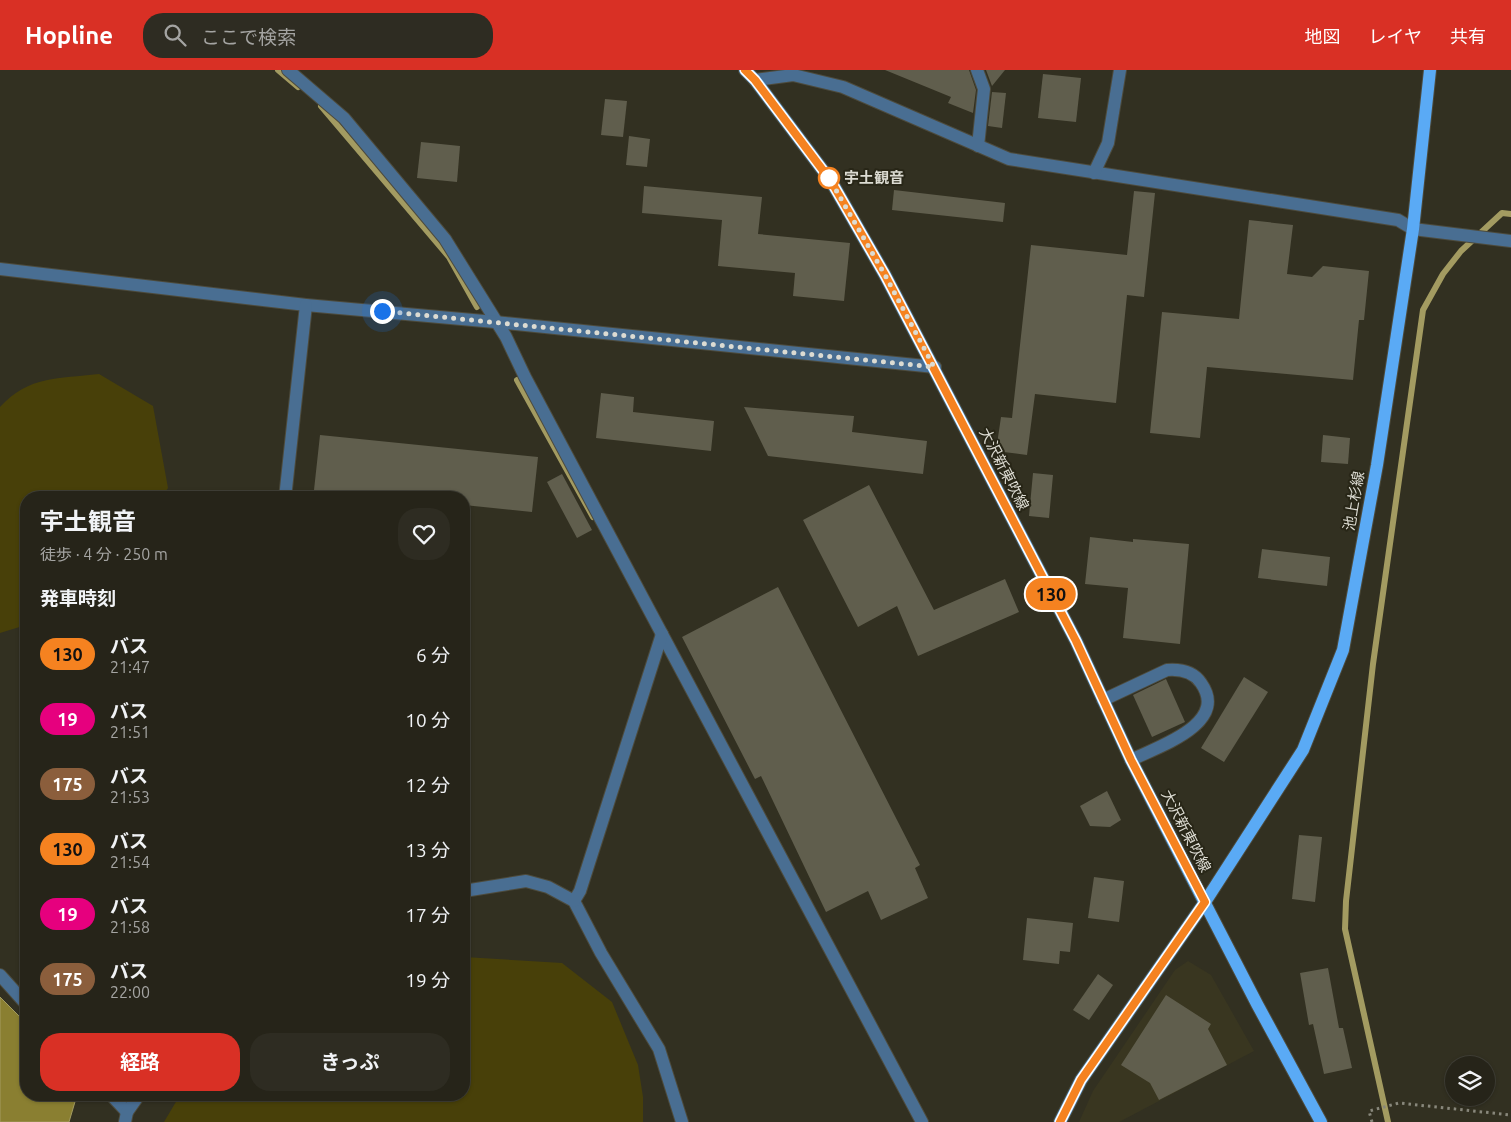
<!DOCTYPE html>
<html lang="ja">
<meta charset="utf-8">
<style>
:root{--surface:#262419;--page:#2e2c22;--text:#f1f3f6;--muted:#a4a4a2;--line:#424138;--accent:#d93025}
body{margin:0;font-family:Ubuntu,"Noto Sans JP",sans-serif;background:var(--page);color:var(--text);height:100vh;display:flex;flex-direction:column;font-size:19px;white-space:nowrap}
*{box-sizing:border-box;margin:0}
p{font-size:16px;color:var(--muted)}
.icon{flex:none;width:28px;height:28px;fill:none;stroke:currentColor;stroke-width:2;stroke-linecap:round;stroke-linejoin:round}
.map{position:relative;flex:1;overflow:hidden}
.sheet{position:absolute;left:20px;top:421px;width:450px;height:610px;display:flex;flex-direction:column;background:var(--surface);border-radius:20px;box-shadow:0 1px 4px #0004,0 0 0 1px var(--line)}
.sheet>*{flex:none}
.badge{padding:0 10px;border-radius:16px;font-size:18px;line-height:32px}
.tools{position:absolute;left:1445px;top:986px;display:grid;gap:10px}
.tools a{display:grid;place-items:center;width:50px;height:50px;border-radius:50%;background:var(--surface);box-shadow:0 1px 4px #0004,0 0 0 1px var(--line);font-size:25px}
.you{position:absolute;width:25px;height:25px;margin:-12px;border:4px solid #fff;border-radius:50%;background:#1a73e8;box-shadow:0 0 0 8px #1a73e833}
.map>.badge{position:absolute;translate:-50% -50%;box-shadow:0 0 0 2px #fff}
h2{padding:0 20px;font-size:19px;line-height:45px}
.round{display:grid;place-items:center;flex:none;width:52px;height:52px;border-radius:20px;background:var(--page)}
.overview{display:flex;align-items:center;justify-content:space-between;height:85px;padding:0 20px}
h1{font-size:24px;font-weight:700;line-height:38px}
.action{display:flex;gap:10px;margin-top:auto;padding:10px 20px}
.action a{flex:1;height:58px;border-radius:20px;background:var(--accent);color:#fff;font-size:20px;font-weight:700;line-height:58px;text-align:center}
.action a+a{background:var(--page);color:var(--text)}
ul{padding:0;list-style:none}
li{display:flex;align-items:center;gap:15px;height:65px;padding:0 20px}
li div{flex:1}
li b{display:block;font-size:19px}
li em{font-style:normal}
li .badge{min-width:55px;font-weight:700;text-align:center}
header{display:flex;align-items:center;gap:30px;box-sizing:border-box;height:70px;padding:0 25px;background:var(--accent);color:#fff}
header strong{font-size:24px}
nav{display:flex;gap:28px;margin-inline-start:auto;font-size:18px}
.search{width:350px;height:45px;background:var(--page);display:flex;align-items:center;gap:12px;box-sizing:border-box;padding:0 18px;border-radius:20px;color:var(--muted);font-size:19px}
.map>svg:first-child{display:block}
</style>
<header>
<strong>Hopline</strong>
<div class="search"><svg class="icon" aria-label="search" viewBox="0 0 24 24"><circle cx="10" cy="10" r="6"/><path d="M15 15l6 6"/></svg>ここで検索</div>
<nav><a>地図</a><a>レイヤ</a><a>共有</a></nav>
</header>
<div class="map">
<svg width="1511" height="1052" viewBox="0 0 1511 1052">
<rect width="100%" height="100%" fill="#323021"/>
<!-- built -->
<path fill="#393620" d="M1188 891 1211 905 1254 981 1119 1052H1079L1093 1021 1175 900Z"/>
<!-- green -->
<g fill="#484009">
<path d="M99 304 153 336 168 418 162 427 26 428V555L0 563V337C30 305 58 309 99 304Z"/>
<path d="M464 887 562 893 612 932 638 995 643 1027V1052H164L180 1025H464Z"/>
</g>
<!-- water -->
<path fill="#8a7f31" stroke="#a39b61" d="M0 927 26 953V1025H77L69 1052H0Z"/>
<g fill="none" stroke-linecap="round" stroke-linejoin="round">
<!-- stream -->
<g stroke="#a39b61" stroke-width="6">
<path d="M278 0 298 17"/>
<path d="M321 36 449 187 477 237"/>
<path d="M517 310 593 447"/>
<path d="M1388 1052 1345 859 1346 831 1373 594 1423 240 1443 204 1461 181 1502 143 1511 144"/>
</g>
</g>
<!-- building -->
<g fill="#605e4d">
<path d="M885 0H969L976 20 973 43 948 33 951 27Z"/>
<path d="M986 0H1005L992 16Z"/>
<path d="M1043 4 1081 8 1076 52 1038 48Z"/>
<path d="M992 22 1006 23 1002 58 988 56Z"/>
<path d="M605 29 627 31 623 67 601 65Z"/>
<path d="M629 66 650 69 647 97 626 95Z"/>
<path d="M421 72 460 76 457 112 417 108Z"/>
<path d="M644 116 762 127 758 164 850 173 844 231 793 226 795 203 718 196 722 150 642 143Z"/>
<path d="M894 120 1005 133 1003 152 892 140Z"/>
<path d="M1134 121 1155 123 1144 227 1127 225 1116 333 1035 324 1027 385 996 381 1001 347 1012 348 1031 175 1127 185Z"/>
<path d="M1249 150 1293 155 1287 204 1312 207 1323 196 1369 201 1364 250H1359L1353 310 1207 297 1200 368 1150 363 1162 242 1239 249Z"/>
<path d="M601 323 634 327 633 342 714 351 711 381 596 368Z"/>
<path d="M744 337 854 346 852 362 927 371 923 404 768 386Z"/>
<path d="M320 365 538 387 532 442 464 435V428H386L314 420Z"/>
<path d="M1323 365 1350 368 1348 394 1321 392Z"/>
<path d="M1033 403 1053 405 1049 448 1029 446Z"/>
<path d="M562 404 592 460 577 468 547 412Z"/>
<path d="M869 415 934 540 1005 509 1019 542 918 586 897 536 858 557 803 450Z"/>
<path d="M1090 467 1133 472V469L1189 474 1180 574 1123 568 1128 518 1085 514Z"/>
<path d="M1262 479 1330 487 1327 516 1258 508Z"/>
<path d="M778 517 920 795 915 798 928 828 881 850 868 821 826 842 761 706 755 709 682 567Z"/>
<path d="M1244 607 1268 622 1224 692 1201 678Z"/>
<path d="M1166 609 1185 652 1152 667 1133 625Z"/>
<path d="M1107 721 1121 750 1110 757 1090 756 1080 736Z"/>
<path d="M1299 765 1322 767 1315 832 1292 829Z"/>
<path d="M1094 807 1124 811 1119 852 1088 848Z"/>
<path d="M1027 848 1073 853 1070 882 1060 881 1059 894 1023 890Z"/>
<path d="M1328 898 1339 958H1343L1352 998 1324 1004 1313 954 1309 955 1300 903Z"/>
<path d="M1098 904 1113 915 1089 950 1073 940Z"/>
<path d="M1166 925 1211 954 1208 959 1227 995 1159 1030 1150 1013 1121 995Z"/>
</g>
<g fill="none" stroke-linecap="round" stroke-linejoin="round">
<!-- minor casing -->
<g stroke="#4d4b3d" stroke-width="14">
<g id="minor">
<path d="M288 0 344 48 445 169 506 267 525 307 922 1052"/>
<path d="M977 0 984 19 978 76"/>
<path d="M755 10 793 5 843 17 1009 89 1398 150 1413 159 1511 171"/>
<path d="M1094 103 1108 73 1120 0"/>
<path d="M0 199 306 235 495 252 935 297"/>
<path d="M285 428 306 235"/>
<path d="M1103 630 1167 600C1180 599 1193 601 1201 613 1230 654 1157 677 1131 690"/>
<path d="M464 821 526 811 548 817 574 831 601 883 659 979 682 1052"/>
<path d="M574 831 580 821 662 564"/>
<path d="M0 905 26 934"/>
<path d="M111 1025 127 1042"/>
<path d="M125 1052 127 1042 139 1025"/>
</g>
</g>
<!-- major casing -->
<g stroke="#4d4b3d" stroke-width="14">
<g id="major">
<path d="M745 0 755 10 831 111 885 205 1076 571 1131 690 1257 934 1321 1052"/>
<path d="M1060 1052 1081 1010 1205 832 1303 680 1343 580 1377 395 1413 159 1430 0"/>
</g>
</g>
<!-- path -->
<path stroke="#88877b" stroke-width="3" stroke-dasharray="2.5 4" stroke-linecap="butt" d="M1372 1052 1369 1041 1399 1033 1511 1045"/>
<!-- minor -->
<use href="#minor" stroke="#496e92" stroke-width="12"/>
<!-- major -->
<use href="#major" stroke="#5aaaf5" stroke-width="12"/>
</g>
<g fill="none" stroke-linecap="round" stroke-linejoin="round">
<!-- line casing -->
<g stroke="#fff" stroke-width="11">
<path id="line" d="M745 0 755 10 831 111 885 205 1076 571 1131 690 1205 832 1081 1010 1060 1052"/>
</g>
<!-- line -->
<use href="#line" stroke="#f58220" stroke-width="8"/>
<!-- walk -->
<path stroke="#dcdbd2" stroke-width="5" stroke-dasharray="0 9" d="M382 241 934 297 885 205 829 108"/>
</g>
<!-- markers -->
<circle fill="#fff" stroke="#f58220" stroke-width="2.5" cx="829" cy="108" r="10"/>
<g text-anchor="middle" stroke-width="4" stroke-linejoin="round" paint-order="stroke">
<!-- stop labels -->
<g font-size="15" font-weight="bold" fill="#dcdbd2" stroke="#282617" text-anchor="start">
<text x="844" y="113">宇土観音</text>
</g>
<!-- street labels -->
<g font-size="15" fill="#dcdbd2" stroke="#282617">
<text transform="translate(1004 399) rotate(63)" y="5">大沢新東吹線</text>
<text transform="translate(1354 431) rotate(-80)" y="5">池上杉線</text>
<text transform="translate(1186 761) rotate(63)" y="5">大沢新東吹線</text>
</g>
</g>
</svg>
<div class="tools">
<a><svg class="icon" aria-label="layers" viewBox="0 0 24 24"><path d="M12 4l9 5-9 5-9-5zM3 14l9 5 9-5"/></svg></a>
</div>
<div class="you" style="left:382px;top:241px"></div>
<b class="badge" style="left:1051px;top:524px;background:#f58220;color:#111">130</b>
<section class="sheet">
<div class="overview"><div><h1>宇土観音</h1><p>徒歩 · 4 分 · 250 m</p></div><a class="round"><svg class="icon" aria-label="heart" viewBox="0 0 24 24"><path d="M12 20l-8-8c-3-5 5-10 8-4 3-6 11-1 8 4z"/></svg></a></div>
<h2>発車時刻</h2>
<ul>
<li><span class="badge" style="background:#f58220;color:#111">130</span><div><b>バス</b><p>21:47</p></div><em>6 分</em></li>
<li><span class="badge" style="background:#e6007e;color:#fff">19</span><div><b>バス</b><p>21:51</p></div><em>10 分</em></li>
<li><span class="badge" style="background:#8b5e3c;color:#fff">175</span><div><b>バス</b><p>21:53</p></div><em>12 分</em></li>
<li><span class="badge" style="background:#f58220;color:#111">130</span><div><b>バス</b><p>21:54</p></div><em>13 分</em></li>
<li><span class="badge" style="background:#e6007e;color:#fff">19</span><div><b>バス</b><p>21:58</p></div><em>17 分</em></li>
<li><span class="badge" style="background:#8b5e3c;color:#fff">175</span><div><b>バス</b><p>22:00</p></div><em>19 分</em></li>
</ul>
<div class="action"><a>経路</a><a>きっぷ</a></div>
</section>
</div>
